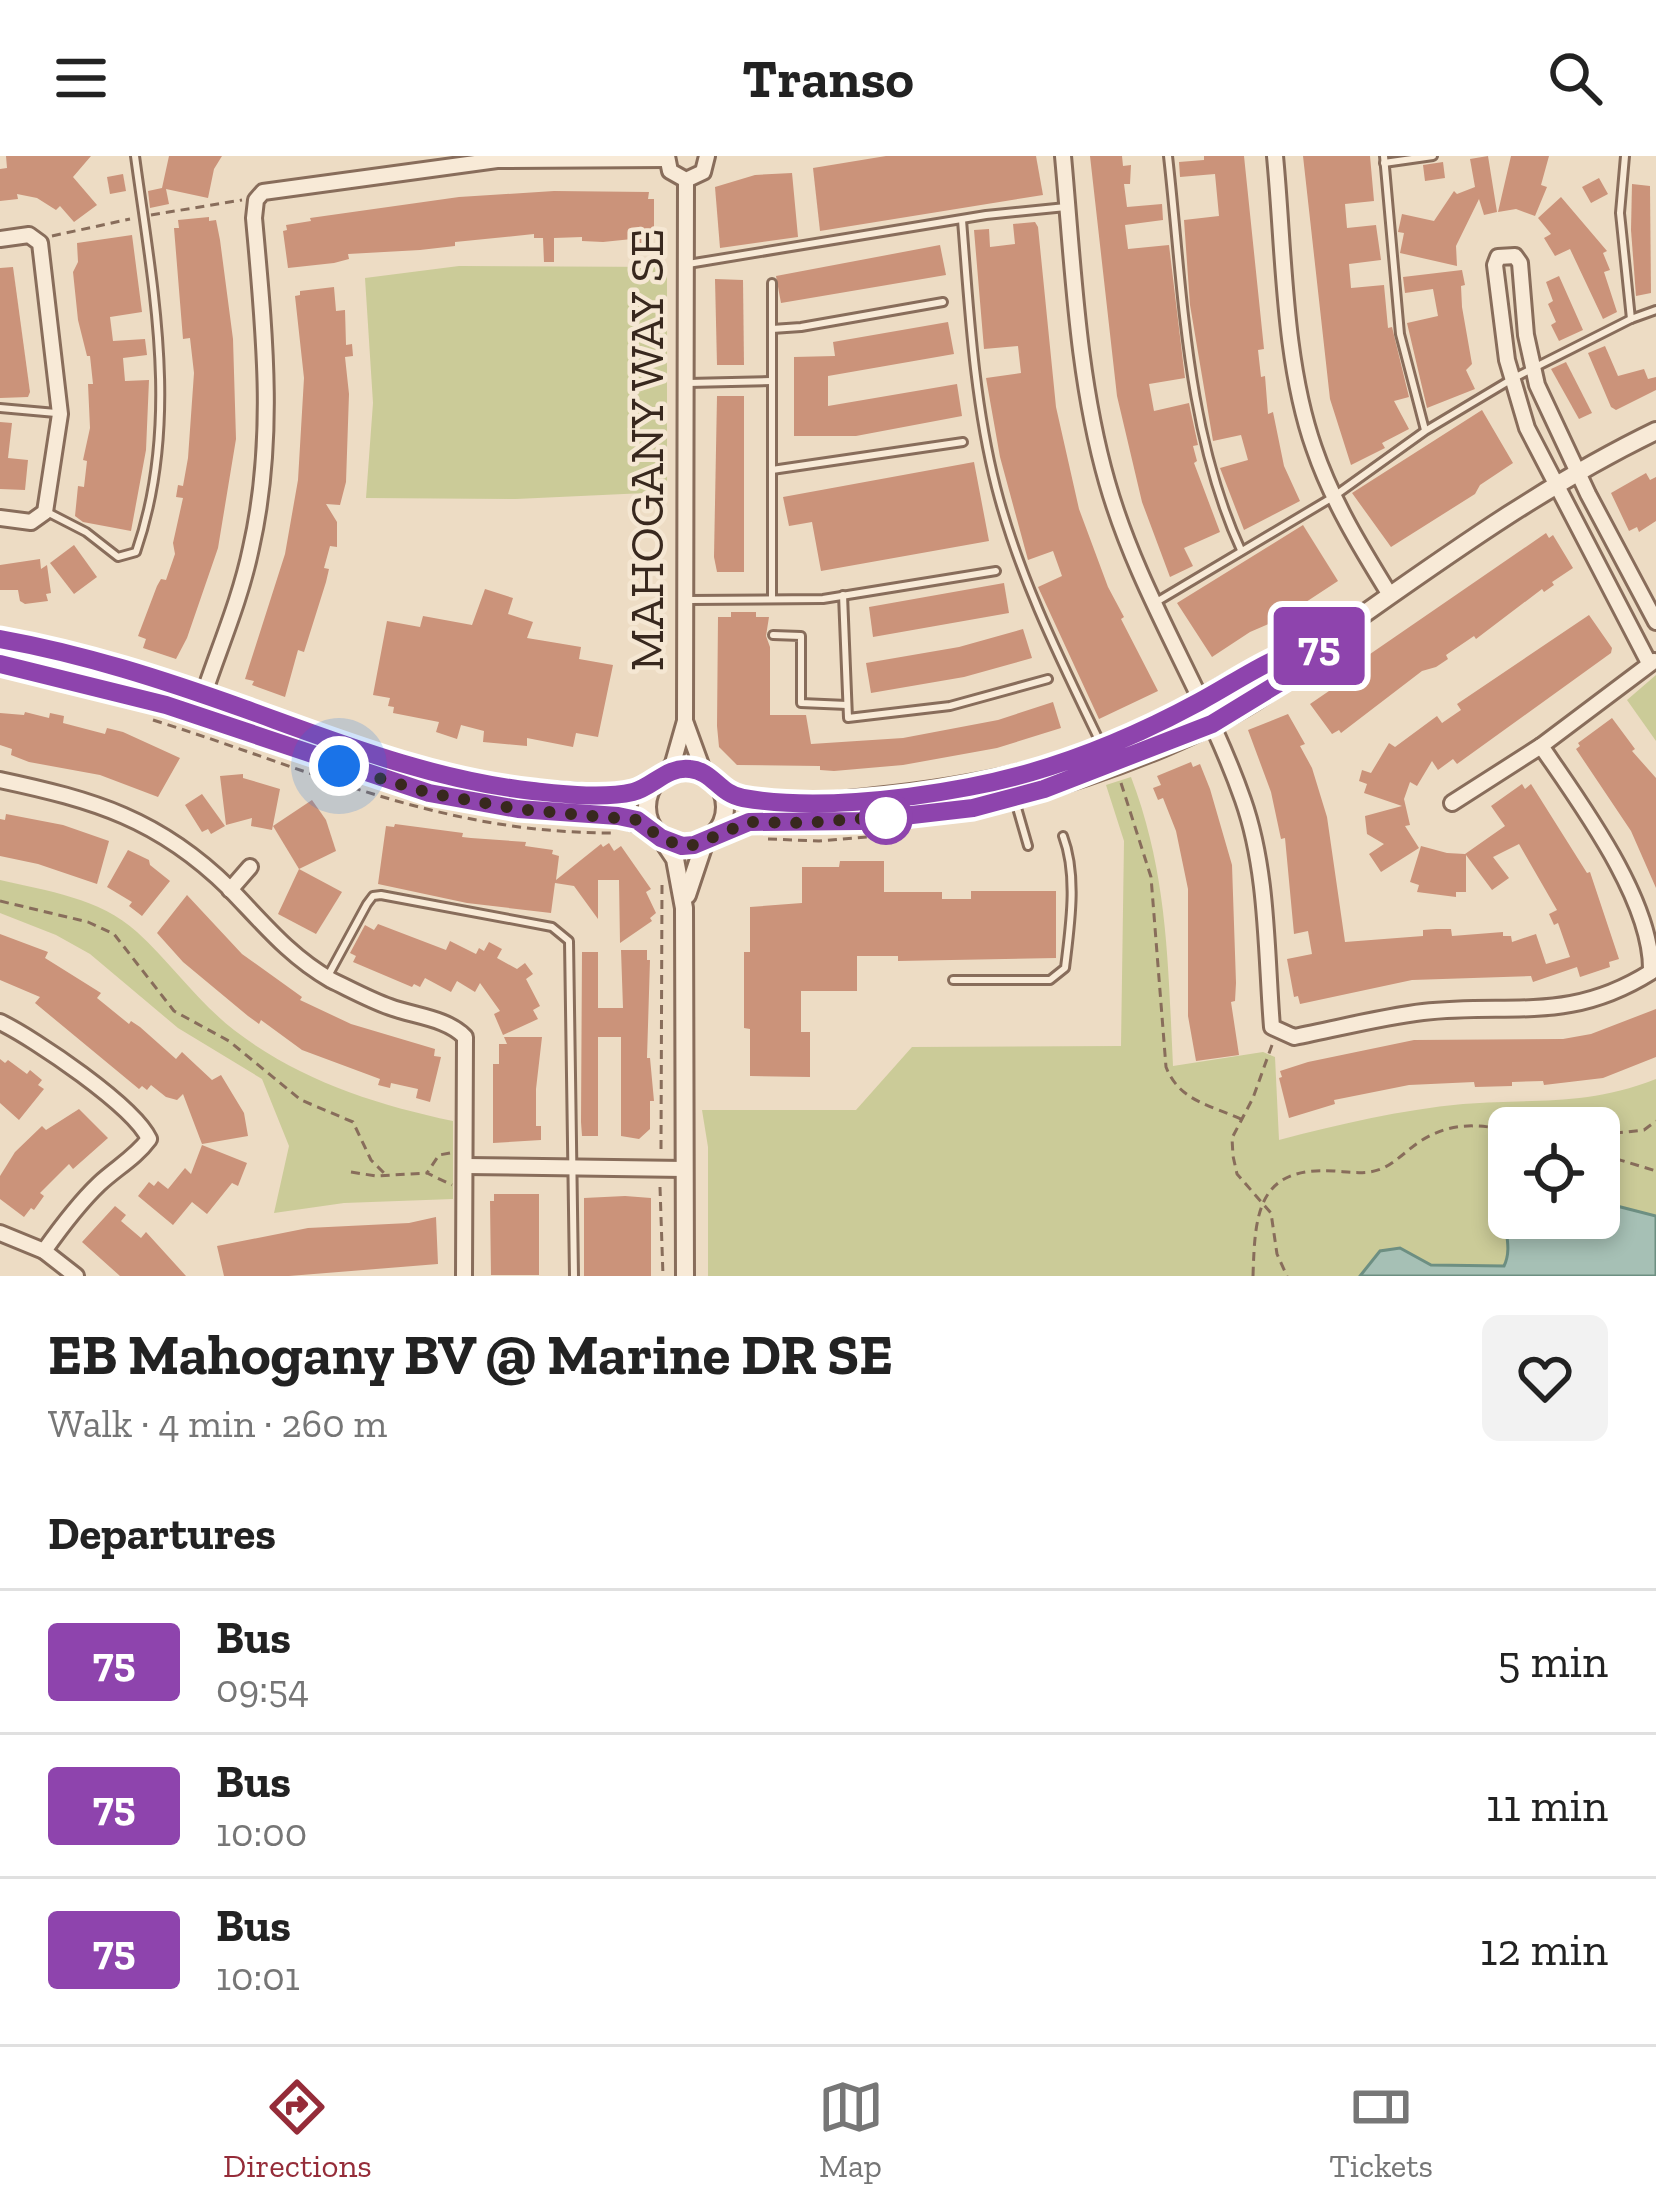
<!DOCTYPE html>
<meta charset="utf-8">
<style>
:root{--surface:#fff;--page:#f2f2f2;--text:#222;--muted:#767676;--line:#e0e0e0;--accent:#952c39}
body{margin:0;font-family:"Zilla Slab",serif;background:var(--page);color:var(--text);height:100vh;display:flex;flex-direction:column;font-size:45px;white-space:nowrap}
*{box-sizing:border-box;margin:0}
p{font-size:39px;color:var(--muted)}
.icon{flex:none;width:66px;height:66px;fill:none;stroke:currentColor;stroke-width:2;stroke-linecap:round;stroke-linejoin:round}
.map{position:relative;height:1120px;overflow:hidden}
.side{display:flex;flex-direction:column;background:var(--surface);flex:1}
.side>*{flex:none}
.badge{padding:0 24px;border-radius:9px;font-size:42px;line-height:78px}
.controls{position:absolute;left:1488px;top:951px;display:grid;gap:24px}
.controls a{display:grid;place-items:center;width:132px;height:132px;border-radius:18px;background:var(--surface);box-shadow:0 6px 18px #0003;font-size:60px}
.you{position:absolute;width:60px;height:60px;margin:-30px;border:9px solid #fff;border-radius:50%;background:#1a73e8;box-shadow:0 0 0 18px #1a73e833}
.map>.badge{position:absolute;translate:-50% -50%;box-shadow:0 0 0 6px #fff}
h2{padding:0 48px;font-size:45px;line-height:108px}
.round{display:grid;place-items:center;flex:none;width:126px;height:126px;border-radius:18px;background:var(--page)}
.overview{display:flex;align-items:center;justify-content:space-between;height:204px;padding:0 48px}
h1{font-size:57px;font-weight:700;line-height:90px}
ul{padding:0;list-style:none}
li{display:flex;align-items:center;gap:36px;height:144px;padding:0 48px;border-top:3px solid var(--line)}
li div{flex:1}
li b{display:block;font-size:45px}
li em{font-style:normal}
li .badge{min-width:132px;font-weight:700;text-align:center}
header{display:flex;justify-content:space-between;align-items:center;height:156px;padding:0 48px;background:var(--surface);font-size:54px;font-weight:700}
.tab-bar{display:flex;justify-content:space-around;align-items:center;height:168px;border-top:3px solid var(--line);background:var(--surface);font-size:33px;color:var(--muted)}
.tab-bar a{display:grid;justify-items:center;gap:6px}
.tab-bar .selected{color:var(--accent)}
.map>svg:first-child{display:block}
</style>
<header><svg class="icon" aria-label="menu" viewBox="0 0 24 24"><path d="M4 6h16M4 12h16M4 18h16"/></svg>Transo<svg class="icon" aria-label="search" viewBox="0 0 24 24"><circle cx="10" cy="10" r="6"/><path d="M15 15l6 6"/></svg></header>
<div class="map">
<svg width="1656" height="1120" viewBox="0 0 1656 1120">
<rect width="100%" height="100%" fill="#eddcc4"/>
<!-- green -->
<g fill="#cbcb98" fill-rule="evenodd">
<path d="M459 110 667 111V336L516 343 366 342 373 247 365 122Z"/>
<path d="M1656 519V585L1627 544Z"/>
<path d="M1131 621C1168 718 1168 808 1173 910L1263 896 1275 901 1279 984C1340 968 1400 954 1463 948 1536 942 1584 951 1656 923V1120H708V991L702 954H856L912 891 1121 890 1124 685 1106 629ZM1509 972H1599V1062H1509Z"/>
<path d="M0 724C47 735 100 742 137 776 171 807 197 845 234 874 299 924 374 948 453 965V1043L344 1047 274 1057 289 990 262 923 178 872 90 798 56 779 0 757Z"/>
</g>
<!-- water -->
<path fill="#a6c0b5" stroke="#6d8f82" stroke-width="3" d="M1599 1040 1613 1049 1656 1060V1120H1360L1380 1095 1400 1092 1431 1109 1504 1110C1515 1087 1498 1067 1509 1045V1062H1599Z"/>
<!-- building -->
<g fill="#cb937a">
<path d="M6 0H91L73 21 97 49 74 66 60 50 56 54 37 42 17 38 18 43 0 45V13L7 12Z"/>
<path d="M169 0H222L214 13 208 42 166 33 169 48 150 52 148 35 162 32Z"/>
<path d="M886 0H1036L1043 39 820 75 813 12Z"/>
<path d="M1090 0H1122L1123 10 1131 9 1130 28H1124L1127 51 1162 48 1163 64 1125 69 1128 93 1169 89 1185 222 1149 228 1154 255 1189 247 1198 289 1193 290 1197 305 1194 307 1220 376 1184 392 1193 410 1170 421 1142 346 1117 240Z"/>
<path d="M1204 0H1244L1264 193 1258 194 1261 221 1265 220 1268 258 1273 256 1284 310 1300 345 1244 374 1220 312 1248 304 1241 279 1213 285 1190 149 1184 64 1219 60 1215 18 1180 21 1179 6 1204 4Z"/>
<path d="M1303 0H1370L1374 45 1345 48 1347 72 1376 69 1381 104 1349 108 1351 132 1384 129 1388 172 1392 171 1409 241 1394 245 1409 273 1382 287 1385 292 1351 309 1330 243Z"/>
<path d="M1488 0 1497 56 1484 59 1479 43 1456 90 1457 110 1400 97 1404 77 1398 76 1402 58 1434 65 1454 35 1457 38 1475 31 1470 3Z"/>
<path d="M1511 0H1549L1541 29 1547 31 1535 60 1516 53 1498 56Z"/>
<path d="M1443 6 1445 22 1425 25 1423 9Z"/>
<path d="M792 17 798 81 720 92 715 31 755 19Z"/>
<path d="M123 18 126 35 110 38 107 21Z"/>
<path d="M1599 22 1608 38 1591 47 1582 31Z"/>
<path d="M1632 28 1650 30 1651 137 1636 140 1631 74Z"/>
<path d="M554 35 649 36 648 43H654V80L644 79V88H632V83L603 86 582 85V81L554 82V106H544L543 82H534V78L455 86V90L420 94 348 98 349 103 334 107 288 112 283 75 287 74 286 69 311 65 310 62 459 41Z"/>
<path d="M1561 41 1607 95 1603 97 1610 114 1604 116 1617 156 1603 163 1570 93 1555 100 1544 82 1551 78 1538 62Z"/>
<path d="M209 61V65L216 64 220 84 233 183 236 283 218 392 187 482 176 503 143 492 146 483 138 480 157 430 161 423 166 424 175 398 173 387 183 342 176 341 178 329 183 330 188 302 194 217 190 182 183 183 174 72H179L178 64Z"/>
<path d="M1035 66 1038 71 1056 251 1079 353 1108 431 1124 461 1121 463 1158 535 1099 563 1038 431 1062 420 1053 395 1028 404 1000 301 986 222 1021 217 1018 190 984 193 974 74 989 73 990 91 1015 88 1013 68Z"/>
<path d="M132 79 142 156 110 161 113 185 145 183 147 199 123 202 125 225 149 224 146 294 131 375 83 366 75 360 78 330 84 331 87 305 83 304 90 272 88 228H93L90 200H87L78 164 73 116 78 106 77 87Z"/>
<path d="M940 89 946 119 781 147 776 120Z"/>
<path d="M13 111 30 236 28 241 0 242V112Z"/>
<path d="M1462 114 1465 129 1461 130 1462 151 1472 208 1466 214 1475 233 1427 252 1407 167 1438 160 1433 133 1405 137 1403 121Z"/>
<path d="M1559 120 1583 174 1559 185 1551 169 1556 166 1548 148 1553 145 1546 126Z"/>
<path d="M715 123 743 124 744 209H717Z"/>
<path d="M334 131 336 155 345 154 346 189 352 188 353 200 345 201 349 238 346 326 340 349 326 348 337 366V391L330 390 324 412 329 413 326 426 304 496 298 494 285 541 252 529 254 525 245 523 285 398 298 324 304 222 295 140 300 139V135Z"/>
<path d="M948 166 954 198 828 220V250L957 228 962 260 856 280H794V201L835 200 833 186Z"/>
<path d="M1605 190 1618 220 1644 213 1648 223 1656 221V234L1616 254 1611 251 1588 197Z"/>
<path d="M1566 206 1592 257 1579 263 1551 213Z"/>
<path d="M717 240H744V416H717L714 401Z"/>
<path d="M1482 254 1513 307 1480 329 1475 338 1391 391 1352 337Z"/>
<path d="M0 266 12 267 8 302 28 304 25 334 0 333Z"/>
<path d="M974 306 989 385 821 415 812 366 789 370 783 341Z"/>
<path d="M1646 317 1650 324 1656 321V365L1639 376 1637 371 1629 375 1611 337Z"/>
<path d="M1303 369 1338 425 1280 463 1250 476 1212 501 1177 447Z"/>
<path d="M1546 377 1549 382 1553 379 1573 412 1552 426 1554 429 1544 436 1542 433 1476 483 1474 480 1446 499 1448 503 1436 511 1422 515 1341 577 1339 574 1332 578 1310 548 1329 535 1325 529Z"/>
<path d="M74 389 97 421 74 438 50 407Z"/>
<path d="M40 403 41 413 47 409 51 437 46 438 48 445 25 448 20 445 18 434H0V409Z"/>
<path d="M1004 427 1009 457 873 481 869 451Z"/>
<path d="M485 433 513 442 508 458 533 466 527 482 581 491 579 503 613 509 598 581 576 577 573 591 527 582V590L483 586 484 575 461 569 457 583 436 576 439 566 393 557 394 551 388 550 390 542 373 539 387 465 420 471 423 460 472 469Z"/>
<path d="M731 456H756V461H769L766 480 770 491V559H806L811 588 903 582 998 564 1053 546 1061 572 997 592 903 609 834 615 820 614V610L737 609 719 591 717 570 718 461H731Z"/>
<path d="M1589 459 1612 492 1611 497 1457 608 1453 603 1438 614 1432 605 1417 630 1410 626 1404 643 1410 669 1405 670 1419 692 1381 716 1369 698 1384 688 1367 678 1365 660 1402 650 1364 637 1367 628 1359 625 1362 614 1371 617 1389 587 1395 591 1437 560 1442 567 1461 554 1457 548Z"/>
<path d="M1023 473 1032 502 964 521 871 537 866 507 959 491Z"/>
<path d="M25 556 49 562 50 557 64 560 63 567 105 578 107 572 123 576 180 602 158 641 100 619 29 606 11 599 12 593 0 589V557L24 559Z"/>
<path d="M1288 558 1305 588 1300 590 1312 612 1327 661 1345 786 1423 780V774L1436 773H1451L1452 780 1503 776V780H1511L1512 786 1536 778 1546 808 1570 801 1558 767 1554 769 1549 758 1557 754 1519 688 1493 701 1509 722 1492 734 1466 699V736H1456V741L1417 736 1419 729 1410 726 1421 690 1447 697 1465 698 1505 670 1491 650 1522 628 1525 633 1531 628 1587 717 1590 716 1619 803 1609 806 1610 811 1580 821 1577 811 1533 826 1531 820 1412 824 1300 848 1298 840 1294 841 1287 803 1312 798 1308 775 1294 778 1285 682 1281 683 1271 636 1248 574Z"/>
<path d="M1612 562 1635 593 1632 595 1656 622V732L1631 675 1576 593 1580 590 1578 587Z"/>
<path d="M1191 606 1193 611 1200 608 1210 633 1232 709 1236 827 1235 845 1231 846 1239 899 1196 905 1188 860V733L1176 675 1163 642 1158 644 1153 632 1161 629 1157 620Z"/>
<path d="M243 618V622L280 633 272 674 251 670 252 662 226 669 220 620Z"/>
<path d="M202 638 225 670 211 678 208 673 202 676 185 649Z"/>
<path d="M312 644 326 664 336 695 299 713 273 670Z"/>
<path d="M6 658 63 669 109 685 97 728 38 708 0 700V663L5 664Z"/>
<path d="M395 668 463 677 462 681 471 682 526 686 525 690 553 694 552 698 559 700 556 724 601 688 603 691 609 687 614 695 621 690 651 733 646 736 656 757 650 762 652 765 620 787 619 724H598V763L574 730 555 727 551 757 467 747 378 728 386 670 394 671Z"/>
<path d="M128 694 149 704 150 709 170 725 142 760 129 750 132 746 107 731Z"/>
<path d="M840 705H884V736H942V743H971V735H1056V802L898 805V800H857V835H801V876H810V921L750 920V873L744 872V796H750V751L802 747V711H839Z"/>
<path d="M299 713 342 736 316 778 278 758Z"/>
<path d="M187 739 242 798 302 841 300 844 351 868 435 893 434 900 441 901 430 946 416 942 418 933 391 927 390 932 378 929 380 923 302 894 261 864 259 868 248 860 183 806 157 777Z"/>
<path d="M378 768 446 794 450 785 476 798 479 792 484 795 489 786 502 793 497 802 517 813 525 807 533 818 526 823 540 850 533 854 538 863 503 879 494 858 500 855 480 827 475 836 457 825 451 836 425 822 420 831 414 828 412 831 353 806 356 800 350 797 365 769 374 774Z"/>
<path d="M0 778 48 796 45 802 101 837 97 842 129 868 131 865 140 871 176 903 182 896 212 924 221 919 244 957 248 980 202 988 183 938 177 944 166 941 151 929 147 934 142 930 139 933 35 847 40 841 0 824Z"/>
<path d="M621 794H647V804H650L647 902H650L654 945H650V973L639 983 621 980V881H598V980H582L581 966 582 796H598V852H623Z"/>
<path d="M1656 853V901L1603 922 1544 929 1543 925 1512 926V930L1475 931 1474 926 1409 929 1334 944 1335 948 1289 962 1279 922 1282 921 1280 915 1308 906 1414 884 1563 883 1591 878Z"/>
<path d="M504 881H542L536 933V970H541V984L493 987V908H499V888H507Z"/>
<path d="M0 903 5 907 8 904 27 918 30 914 42 924 38 929 44 933 19 964 0 947Z"/>
<path d="M79 953 108 982 73 1013 69 1008 40 1037 44 1040 34 1054 31 1052 24 1061 0 1043V1020L15 996 42 970 46 974Z"/>
<path d="M202 989 247 1007 238 1030 232 1027 207 1058 192 1046 173 1069 138 1040 149 1026 154 1030 158 1025 168 1033 185 1012 191 1018Z"/>
<path d="M494 1038H539V1119H491L490 1045H494Z"/>
<path d="M625 1040 651 1042V1120H584V1042Z"/>
<path d="M115 1050 126 1059 121 1065 141 1082 146 1076 186 1120H120L82 1086Z"/>
<path d="M436 1061 438 1108 289 1120H224L217 1090 308 1072 409 1067Z"/>
</g>
<g fill="none" stroke-linecap="round" stroke-linejoin="round">
<!-- service casing -->
<g stroke="#886d5b" stroke-width="12">
<g id="service">
<path d="M1168 0C1183 131 1185 272 1241 394"/>
<path d="M1384 0 1400 178 1425 274"/>
<path d="M1625 0 1620 57 1631 163"/>
<path d="M1384 7 1433 0"/>
<path d="M962 64C969 152 974 245 996 331 1019 421 1061 505 1101 588"/>
<path d="M688 108 986 59 1066 51"/>
<path d="M772 173 801 171 943 146"/>
<path d="M688 227 771 225"/>
<path d="M0 252 56 257"/>
<path d="M772 314 963 286"/>
<path d="M49 357 86 376 118 401 136 396C181 266 153 133 135 0"/>
<path d="M843 439 848 562 950 550 1048 523"/>
<path d="M772 443V127"/>
<path d="M689 444 823 443 996 415"/>
<path d="M1158 445 1333 341 1425 275 1512 223 1631 163 1656 154"/>
<path d="M773 479 801 480V547L847 549"/>
<path d="M1009 624 1028 690"/>
<path d="M329 818 367 748 373 740 381 739 552 771 569 785 574 1120"/>
<path d="M953 824H1050L1065 812C1070 770 1078 720 1063 680"/>
</g>
</g>
<!-- minor casing -->
<g stroke="#886d5b" stroke-width="20">
<g id="minor">
<path d="M667 0 670 15 686 24 703 16 707 0"/>
<path d="M1063 0C1073 108 1077 221 1107 326 1139 439 1205 535 1243 644 1268 715 1266 797 1272 871L1294 881C1336 873 1380 861 1423 856 1511 846 1568 868 1651 816 1653 745 1580 647 1541 590"/>
<path d="M1275 0C1284 93 1283 204 1314 292 1332 345 1361 392 1390 439"/>
<path d="M0 83 29 79 40 87 60 258 45 356 31 366 0 362"/>
<path d="M1649 507 1527 272 1507 204 1495 109 1498 101 1515 100 1520 107 1526 179 1537 229 1588 338 1656 466"/>
<path d="M197 559C214 503 239 450 251 392 276 282 264 173 254 62L256 44 263 36 497 4 667 3"/>
<path d="M685 565 704 617"/>
<path d="M666 618 673 607 685 565 686 24"/>
<path d="M0 624C94 644 159 663 229 732 262 766 289 800 331 824 350 833 370 844 390 851 414 860 447 862 465 881L464 1120"/>
<path d="M1452 647 1541 590 1654 505"/>
<path d="M230 734 250 711"/>
<path d="M0 866C35 883 134 950 149 983 135 1002 116 1012 99 1028 78 1048 61 1071 44 1095"/>
<path d="M466 1010 684 1013"/>
<path d="M0 1077 44 1095 76 1120"/>
</g>
</g>
<!-- tertiary casing -->
<g stroke="#886d5b" stroke-width="22">
<g id="tertiary">
<path d="M0 483C70 495 137 515 204 538 322 580 438 631 566 636 598 638 626 641 655 626"/>
<path d="M0 508 166 549 429 637 518 653 618 660 653 673"/>
<circle cx="686" cy="651" r="39"/>
<path d="M722 636C771 653 825 647 876 641 971 631 1062 614 1149 572 1206 544 1259 500 1321 488"/>
<path d="M714 678C762 657 817 669 868 664 904 660 942 659 978 651 1075 628 1261 569 1321 488 1430 412 1536 333 1656 275"/>
<path d="M661 682 675 703 684 752 685 1120"/>
<path d="M687 739 705 685"/>
</g>
</g>
<!-- path -->
<g stroke="#886d5b" stroke-width="3" stroke-dasharray="9 6" stroke-linecap="butt">
<path d="M151 59 242 44"/>
<path d="M52 80 130 63"/>
<path d="M153 564C313 614 438 677 612 677"/>
<path d="M1121 627 1151 721 1166 911C1180 946 1211 949 1243 964"/>
<path d="M768 683 819 685 878 680"/>
<path d="M0 745 88 766 114 778 174 855 229 885 301 944 353 966 371 1004 386 1019"/>
<path d="M1272 889 1253 942 1232 982 1233 1000 1237 1018 1271 1057 1277 1098 1287 1120"/>
<path d="M1599 979 1644 974 1656 965"/>
<path d="M1601 979 1610 1001 1656 1015"/>
<path d="M661 993 662 729"/>
<path d="M450 997 439 999 427 1017 452 1029"/>
<path d="M351 1016 376 1020 427 1017"/>
<path d="M660 1031 663 1120"/>
<path d="M1253 1120C1255 1058 1257 1010 1334 1015 1350 1016 1365 1019 1381 1013 1395 1007 1406 995 1419 986 1450 966 1474 968 1509 974"/>
</g>
<!-- service -->
<use href="#service" stroke="#f8ead7" stroke-width="6"/>
<!-- minor -->
<use href="#minor" stroke="#f8ead7" stroke-width="14"/>
<!-- tertiary -->
<use href="#tertiary" stroke="#f8ead7" stroke-width="16"/>
</g>
<g fill="none" stroke-linecap="round" stroke-linejoin="round">
<!-- line casing -->
<g stroke="#fff" stroke-width="27">
<path id="line" d="M0 483C84 498 164 524 245 553 339 587 432 624 533 635 562 638 603 643 633 636 653 631 667 610 690 613 713 615 719 638 743 642 812 654 901 644 969 631 1050 616 1127 585 1199 546 1240 524 1275 497 1321 488L1302 513 1212 568 1044 633 973 652 860 665 749 666 694 689 682 690 661 682 637 664 618 660 518 653 429 637 166 549 0 508"/>
</g>
<!-- line -->
<use href="#line" stroke="#8e44ad" stroke-width="18"/>
<!-- walk -->
<path stroke="#38281e" stroke-width="12" stroke-dasharray="0 21.6" d="M339 610 429 637 518 653 637 664 661 682 682 690 694 689 749 666 803 667 898 660 886 662"/>
</g>
<!-- markers -->
<circle fill="#fff" stroke="#8e44ad" stroke-width="6" cx="886" cy="662" r="24"/>
<g text-anchor="middle" stroke-width="9" stroke-linejoin="round" paint-order="stroke">
<!-- street labels -->
<g font-size="48" fill="#38281e" stroke="#f5e7d3">
<text transform="translate(646 294) rotate(-90)" y="17">MAHOGANY WAY SE</text>
</g>
</g>
</svg>
<div class="controls">
<a><svg class="icon" aria-label="locate" viewBox="0 0 24 24"><circle cx="12" cy="12" r="6"/><path d="M12 2v4M12 18v4M2 12h4M18 12h4"/></svg></a>
</div>
<div class="you" style="left:339px;top:610px"></div>
<b class="badge" style="left:1319px;top:490px;background:#8e44ad;color:#fff">75</b>
</div>
<section class="side">
<div class="overview"><div><h1>EB Mahogany BV @ Marine DR SE</h1><p>Walk · 4 min · 260 m</p></div><a class="round"><svg class="icon" aria-label="heart" viewBox="0 0 24 24"><path d="M12 20l-8-8c-3-5 5-10 8-4 3-6 11-1 8 4z"/></svg></a></div>
<h2>Departures</h2>
<ul>
<li><span class="badge" style="background:#8e44ad;color:#fff">75</span><div><b>Bus</b><p>09:54</p></div><em>5 min</em></li>
<li><span class="badge" style="background:#8e44ad;color:#fff">75</span><div><b>Bus</b><p>10:00</p></div><em>11 min</em></li>
<li><span class="badge" style="background:#8e44ad;color:#fff">75</span><div><b>Bus</b><p>10:01</p></div><em>12 min</em></li>
</ul>
</section>
<nav class="tab-bar">
<a class="selected"><svg class="icon" aria-label="directions" viewBox="0 0 24 24"><path d="M12 3l9 9-9 9-9-9zM9 14v-3h6M13 9l2 2-2 2"/></svg>Directions</a>
<a><svg class="icon" aria-label="map" viewBox="0 0 24 24"><path d="M3 6l6-2 6 2 6-2v14l-6 2-6-2-6 2zM9 4v14M15 6v14"/></svg>Map</a>
<a><svg class="icon" aria-label="tickets" viewBox="0 0 24 24"><path d="M3 7h18v10H3zM15 7v10"/></svg>Tickets</a>
</nav>
